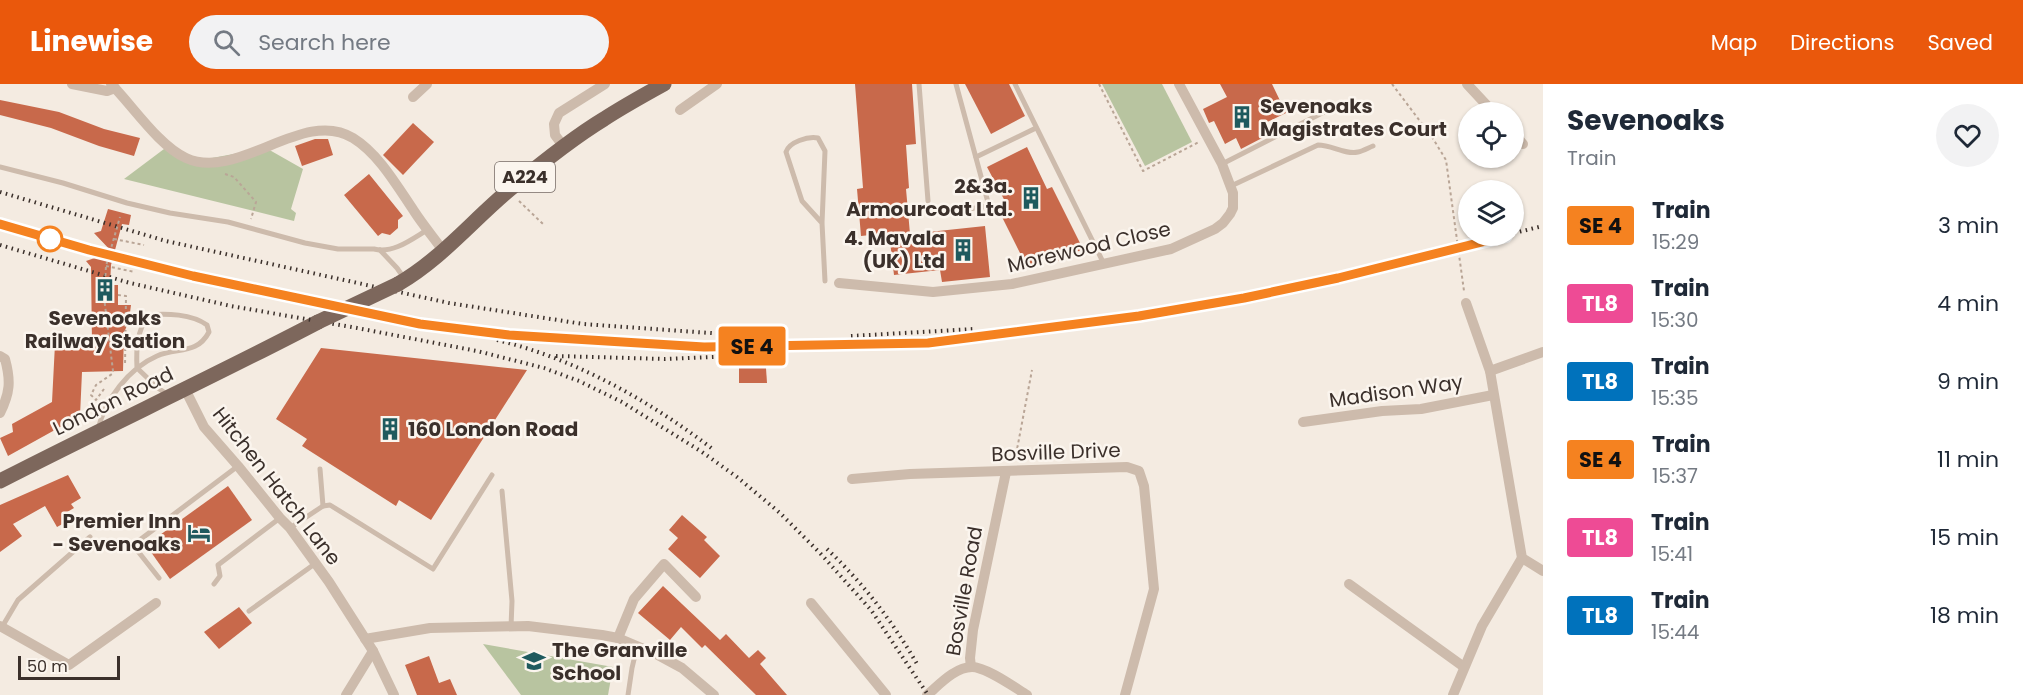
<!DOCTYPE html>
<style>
:root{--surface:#fff;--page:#f2f2f3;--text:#1f2937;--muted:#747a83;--accent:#ea580c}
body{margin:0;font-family:Poppins,sans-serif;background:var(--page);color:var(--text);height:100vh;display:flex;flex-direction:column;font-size:22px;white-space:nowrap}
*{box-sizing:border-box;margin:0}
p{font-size:20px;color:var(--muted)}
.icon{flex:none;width:33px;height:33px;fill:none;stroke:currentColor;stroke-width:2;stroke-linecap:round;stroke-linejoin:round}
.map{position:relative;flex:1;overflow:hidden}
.drawer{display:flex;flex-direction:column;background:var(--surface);width:480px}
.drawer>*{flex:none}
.badge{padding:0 12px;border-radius:4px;font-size:21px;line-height:39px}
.buttons{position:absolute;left:1458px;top:18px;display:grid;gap:12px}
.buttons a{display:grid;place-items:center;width:66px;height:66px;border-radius:50%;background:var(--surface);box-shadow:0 2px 4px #0004;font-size:30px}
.scale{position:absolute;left:18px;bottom:15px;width:102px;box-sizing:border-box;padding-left:6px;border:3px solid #3b302b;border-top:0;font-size:16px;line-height:21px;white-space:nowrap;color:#3b302b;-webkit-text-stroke:4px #fbf5ee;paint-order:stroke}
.map>.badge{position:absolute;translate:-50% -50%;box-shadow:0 0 0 3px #fff}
.round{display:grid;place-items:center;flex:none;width:63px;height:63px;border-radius:32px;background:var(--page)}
.head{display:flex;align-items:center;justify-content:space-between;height:102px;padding:0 24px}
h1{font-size:28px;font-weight:700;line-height:45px}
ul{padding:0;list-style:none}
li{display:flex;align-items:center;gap:18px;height:78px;padding:0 24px}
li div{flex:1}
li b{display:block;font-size:22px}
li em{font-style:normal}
li .badge{min-width:66px;font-weight:700;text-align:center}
header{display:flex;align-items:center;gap:36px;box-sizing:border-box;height:84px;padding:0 30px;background:var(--accent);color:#fff}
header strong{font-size:28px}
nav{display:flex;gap:33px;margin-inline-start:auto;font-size:21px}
.search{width:420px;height:54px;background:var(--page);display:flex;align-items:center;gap:15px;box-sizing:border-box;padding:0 21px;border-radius:33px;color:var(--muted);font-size:22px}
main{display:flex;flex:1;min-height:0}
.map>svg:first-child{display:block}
</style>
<header>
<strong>Linewise</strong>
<div class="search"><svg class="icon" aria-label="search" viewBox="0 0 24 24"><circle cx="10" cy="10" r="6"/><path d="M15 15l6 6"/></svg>Search here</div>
<nav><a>Map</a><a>Directions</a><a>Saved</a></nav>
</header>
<main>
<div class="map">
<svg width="1543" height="611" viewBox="0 0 1543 611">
<rect width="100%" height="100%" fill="#f4ebe1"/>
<!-- green -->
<g fill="#b8c4a0">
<path d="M1102 0H1162L1192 58 1145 82Z"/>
<path d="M168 62 196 77 266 64 303 85 291 125 296 129 294 137 124 95Z"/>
<path d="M483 560 613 583 608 611H521Z"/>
</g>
<!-- building -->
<g fill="#c8694b">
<path d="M855 0H912L916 60 906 61 909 104 906 105 910 150 985 142 990 193 942 198 940 186 894 191 889 149 861 152 857 105 863 104Z"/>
<path d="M965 0H1009L1025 32 991 50Z"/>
<path d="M1220 0H1272L1286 29 1261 41 1266 52 1241 65 1236 54 1225 60 1214 37 1209 39 1203 25 1227 13Z"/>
<path d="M0 16 59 28 104 45 140 54 134 72 99 62 51 44 0 31Z"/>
<path d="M413 39 434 58 403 91 383 71Z"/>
<path d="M315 55H328L333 71 302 82 295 62Z"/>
<path d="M1027 63 1047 105 1052 103 1083 165 1055 178 1051 172 1027 183 1000 129 1008 123 987 83Z"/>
<path d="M369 90 403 132 398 136V144L390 151 382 149 378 152 344 111Z"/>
<path d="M108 125 131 131 129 141 122 140 111 181 110 201H118V221H131L129 236 124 249 123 287 82 288 80 332 8 372 0 354 13 348 12 340 52 318 55 260 92 259 91 183 86 177 112 168 94 149 101 147Z"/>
<path d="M321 264 527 286 431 436 399 416 396 422 302 362 307 355 276 335Z"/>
<path d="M739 284H766L767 299H739Z"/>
<path d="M68 391 81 414 71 420 74 424 62 431 66 438 57 443 45 422 13 440 22 452 0 468V421Z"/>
<path d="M228 402 252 436 170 495 146 461Z"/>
<path d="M682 431 707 453 704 456 720 472 700 494 668 465 678 454 669 446Z"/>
<path d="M663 502 720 556 726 550 749 574 758 566 766 574 760 580 787 611H756L705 561 702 564 681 543 670 556 638 529Z"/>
<path d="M239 523 252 539 219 565 204 548Z"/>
<path d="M429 572 439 599 450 595 457 611H417L405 581Z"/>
</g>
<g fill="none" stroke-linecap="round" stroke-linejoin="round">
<!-- path -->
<g stroke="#b9a596" stroke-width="2" stroke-dasharray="3 3" stroke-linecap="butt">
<path d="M1099 0 1143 87 1199 58"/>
<path d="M1392 0 1432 53 1446 76 1464 207"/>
<path d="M225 90 234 93 256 118 251 135"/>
<path d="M519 117 543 140"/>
<path d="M114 155 144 161"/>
<path d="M106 182 135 188"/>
<path d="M118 211 126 212 125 282"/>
<path d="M104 305 96 316 91 311 96 301 112 290 113 287 104 213 105 198"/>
<path d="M1015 376 1032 286"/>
</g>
<!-- lane -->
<g stroke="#cdbbac" stroke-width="5">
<path d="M919 0 928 117"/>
<path d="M956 0 989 122 961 126"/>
<path d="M1015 0 1104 180"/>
<path d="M976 73 1036 44"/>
<path d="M1222 80 1326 27"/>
<path d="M0 83 63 99 127 119 170 129 228 138 305 159 338 165H374C393 170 412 155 427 146"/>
<path d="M1231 102 1318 61C1332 61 1345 71 1358 68 1363 67 1368 64 1373 62"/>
<path d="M822 139 802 117 786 68C789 58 808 52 818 54L825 67 822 139 825 197"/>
<path d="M380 166 397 184 404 194"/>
<path d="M98 345C105 316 129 284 157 272 177 263 197 271 209 248L207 241C192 230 166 229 148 231 137 248 136 264 137 284L158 304 168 311"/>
<path d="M320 385 323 422"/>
<path d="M502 407 512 517 511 543"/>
<path d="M290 444 323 422 330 421 433 485 492 391"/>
<path d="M159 494 133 461 238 382"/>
<path d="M214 500 220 492 218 481 280 434"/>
<path d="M249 527 316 479"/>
<path d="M2 543 18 516 90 453"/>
<path d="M628 611 632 584 637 563"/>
</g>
<!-- street -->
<g stroke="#cdbbac" stroke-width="10">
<path d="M72 0 107 7 115 4"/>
<path d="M111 0C132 21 159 62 186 74 238 98 303 23 353 54 379 70 397 102 414 127 423 141 434 154 444 168"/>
<path d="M1467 0 1493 28"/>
<path d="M413 13 427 0"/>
<path d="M680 26 717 0"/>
<path d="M1514 50 1523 60"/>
<path d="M564 63 555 51 554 40 559 29 605 0"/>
<path d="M839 199 933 208 1012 200 1171 165 1215 145 1223 139 1230 130 1233 124V109L1222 80 1179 0"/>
<path d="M1466 219 1490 287 1522 474 1543 487"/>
<path d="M0 272 5 275C11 297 10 309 0 329"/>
<path d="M1490 287 1543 268"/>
<path d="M185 305 204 343 238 382 280 434 290 444 329 498 373 567 394 611"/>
<path d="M1303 338 1382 327 1421 325 1493 311"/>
<path d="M852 395 910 390 1127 383 1139 387 1144 402 1154 505 1125 611"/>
<path d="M1349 500 1464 583"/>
<path d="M811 519 886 611"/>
<path d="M0 542 69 581 156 519"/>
<path d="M618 554 634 515 664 480 696 513"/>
<path d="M365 555 430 544 528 542 602 551 618 554 658 571 682 584 714 611"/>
<path d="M971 583 970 574 973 546 1006 388"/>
<path d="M346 611 373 567"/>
<path d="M927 611C939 601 955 583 972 583 986 583 1014 603 1027 611"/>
<path d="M1453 611 1482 542 1522 474"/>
</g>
<!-- primary -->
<g stroke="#7d675c" stroke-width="15">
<path d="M398 200C441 175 471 138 509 106 539 81 571 55 604 35 624 22 644 11 664 0"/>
<path d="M0 397C105 343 213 293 318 238"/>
</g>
<!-- rail -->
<g stroke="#3b302b" stroke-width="4" stroke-dasharray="1.5 4.5" stroke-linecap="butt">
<path d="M0 108 166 157 449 219 583 240 767 253"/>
<path d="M0 140 89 166 193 192 420 240 509 251 704 263 928 259 1139 232 1244 214 1338 194 1506 152"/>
<path d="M1514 149 1543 142"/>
<path d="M0 161 130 199 231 222 357 244 477 267 544 284 579 297 622 318 702 368 737 393 780 429 820 469 871 526 928 611"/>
<path d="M851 252 974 245"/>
<path d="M497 256C576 275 650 317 714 366"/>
<path d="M556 272 665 275 784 270"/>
<path d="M827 465C863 499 893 538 917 580"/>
</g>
<!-- path-bridge -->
<path stroke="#b9a596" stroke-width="2" stroke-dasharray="3 3" stroke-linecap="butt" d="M105 198 106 182 120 133"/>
<!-- primary-bridge -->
<path stroke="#7d675c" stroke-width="15" d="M318 238 398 200"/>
</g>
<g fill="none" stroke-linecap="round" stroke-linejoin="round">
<!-- line casing -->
<g stroke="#fff" stroke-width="14">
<path id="line" d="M0 140 89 166 193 192 420 240 509 251 704 263 928 259 1139 232 1244 214 1338 194 1506 152"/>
</g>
<!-- line -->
<use href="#line" stroke="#f58220" stroke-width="9"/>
</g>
<!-- icons -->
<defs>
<g id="building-bare" transform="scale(1.8)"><path d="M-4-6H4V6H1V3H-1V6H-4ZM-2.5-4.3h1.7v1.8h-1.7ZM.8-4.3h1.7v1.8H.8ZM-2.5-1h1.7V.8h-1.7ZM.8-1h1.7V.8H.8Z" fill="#1f5a5e" stroke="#fbf5ee" stroke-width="2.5" paint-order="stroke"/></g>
<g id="hotel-bare" transform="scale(1.8)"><path d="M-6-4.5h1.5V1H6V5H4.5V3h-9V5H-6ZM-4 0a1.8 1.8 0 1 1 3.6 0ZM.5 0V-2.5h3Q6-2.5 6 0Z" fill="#1f5a5e" stroke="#fbf5ee" stroke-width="2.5" paint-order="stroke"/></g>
<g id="school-bare" transform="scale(1.8)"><path d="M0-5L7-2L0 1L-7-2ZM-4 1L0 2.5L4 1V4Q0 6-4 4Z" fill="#1f5a5e" stroke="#fbf5ee" stroke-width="2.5" paint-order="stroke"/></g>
</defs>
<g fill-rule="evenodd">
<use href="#building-bare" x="1242" y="33"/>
<use href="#building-bare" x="1031" y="114"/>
<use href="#building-bare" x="963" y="166"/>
<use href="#building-bare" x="105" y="206"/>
<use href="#building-bare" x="390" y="345"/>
<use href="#hotel-bare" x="199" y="449"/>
<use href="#school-bare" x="534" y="577"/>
</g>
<!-- markers -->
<circle fill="#fff" stroke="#f58220" stroke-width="3" cx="50" cy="155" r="12"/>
<g text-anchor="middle" stroke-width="5" stroke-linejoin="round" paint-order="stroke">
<!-- shield labels -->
<rect fill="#fbf5ee" stroke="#756b66" stroke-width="1.5" x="495" y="78" width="60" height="30" rx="4.5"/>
<g font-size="18" font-weight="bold" fill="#3b302b">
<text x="525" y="99">A224</text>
</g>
<!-- poi labels -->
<g font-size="20" font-weight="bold" fill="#3b302b" stroke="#fbf5ee" text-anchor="start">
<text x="1260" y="29">Sevenoaks<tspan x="1260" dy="23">Magistrates Court</tspan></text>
<text x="1013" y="109" text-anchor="end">2&amp;3a.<tspan x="1013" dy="23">Armourcoat Ltd.</tspan></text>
<text x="945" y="161" text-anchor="end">4. Mavala<tspan x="945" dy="23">(UK) Ltd</tspan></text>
<text x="105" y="241" text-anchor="middle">Sevenoaks<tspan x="105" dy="23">Railway Station</tspan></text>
<text x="408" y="352">160 London Road</text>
<text x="181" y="444" text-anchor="end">Premier Inn<tspan x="181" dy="23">- Sevenoaks</tspan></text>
<text x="552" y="573">The Granville<tspan x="552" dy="23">School</tspan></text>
</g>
<!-- street labels -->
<g font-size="20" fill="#3b302b" stroke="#fbf5ee">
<text transform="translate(1089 163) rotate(-13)" y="7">Morewood Close</text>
<text transform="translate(1396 307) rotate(-8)" y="7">Madison Way</text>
<text transform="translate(113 317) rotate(-26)" y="7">London Road</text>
<text transform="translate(1056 368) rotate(-2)" y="7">Bosville Drive</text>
<text transform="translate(277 402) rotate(52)" y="7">Hitchen Hatch Lane</text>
<text transform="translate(964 507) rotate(-80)" y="7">Bosville Road</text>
</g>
</g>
</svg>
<div class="buttons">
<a><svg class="icon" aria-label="locate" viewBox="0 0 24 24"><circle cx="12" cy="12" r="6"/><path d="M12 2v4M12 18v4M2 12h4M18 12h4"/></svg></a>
<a><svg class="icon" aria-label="layers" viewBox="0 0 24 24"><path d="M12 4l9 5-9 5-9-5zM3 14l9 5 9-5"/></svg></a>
</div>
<div class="scale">50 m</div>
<b class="badge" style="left:752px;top:262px;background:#f58220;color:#111">SE 4</b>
</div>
<section class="drawer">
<div class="head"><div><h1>Sevenoaks</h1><p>Train</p></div><a class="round"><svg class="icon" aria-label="heart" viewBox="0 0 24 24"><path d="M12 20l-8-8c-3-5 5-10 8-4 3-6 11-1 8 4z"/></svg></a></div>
<ul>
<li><span class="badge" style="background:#f58220;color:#111">SE 4</span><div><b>Train</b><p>15:29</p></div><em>3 min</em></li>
<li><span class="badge" style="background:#ee4b95;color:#fff">TL8</span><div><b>Train</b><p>15:30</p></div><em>4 min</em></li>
<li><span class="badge" style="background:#0072bc;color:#fff">TL8</span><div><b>Train</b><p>15:35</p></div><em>9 min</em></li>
<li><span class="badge" style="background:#f58220;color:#111">SE 4</span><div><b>Train</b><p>15:37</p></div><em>11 min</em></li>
<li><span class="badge" style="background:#ee4b95;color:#fff">TL8</span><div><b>Train</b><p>15:41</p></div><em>15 min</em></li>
<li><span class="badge" style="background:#0072bc;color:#fff">TL8</span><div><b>Train</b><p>15:44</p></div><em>18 min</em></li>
</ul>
</section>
</main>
